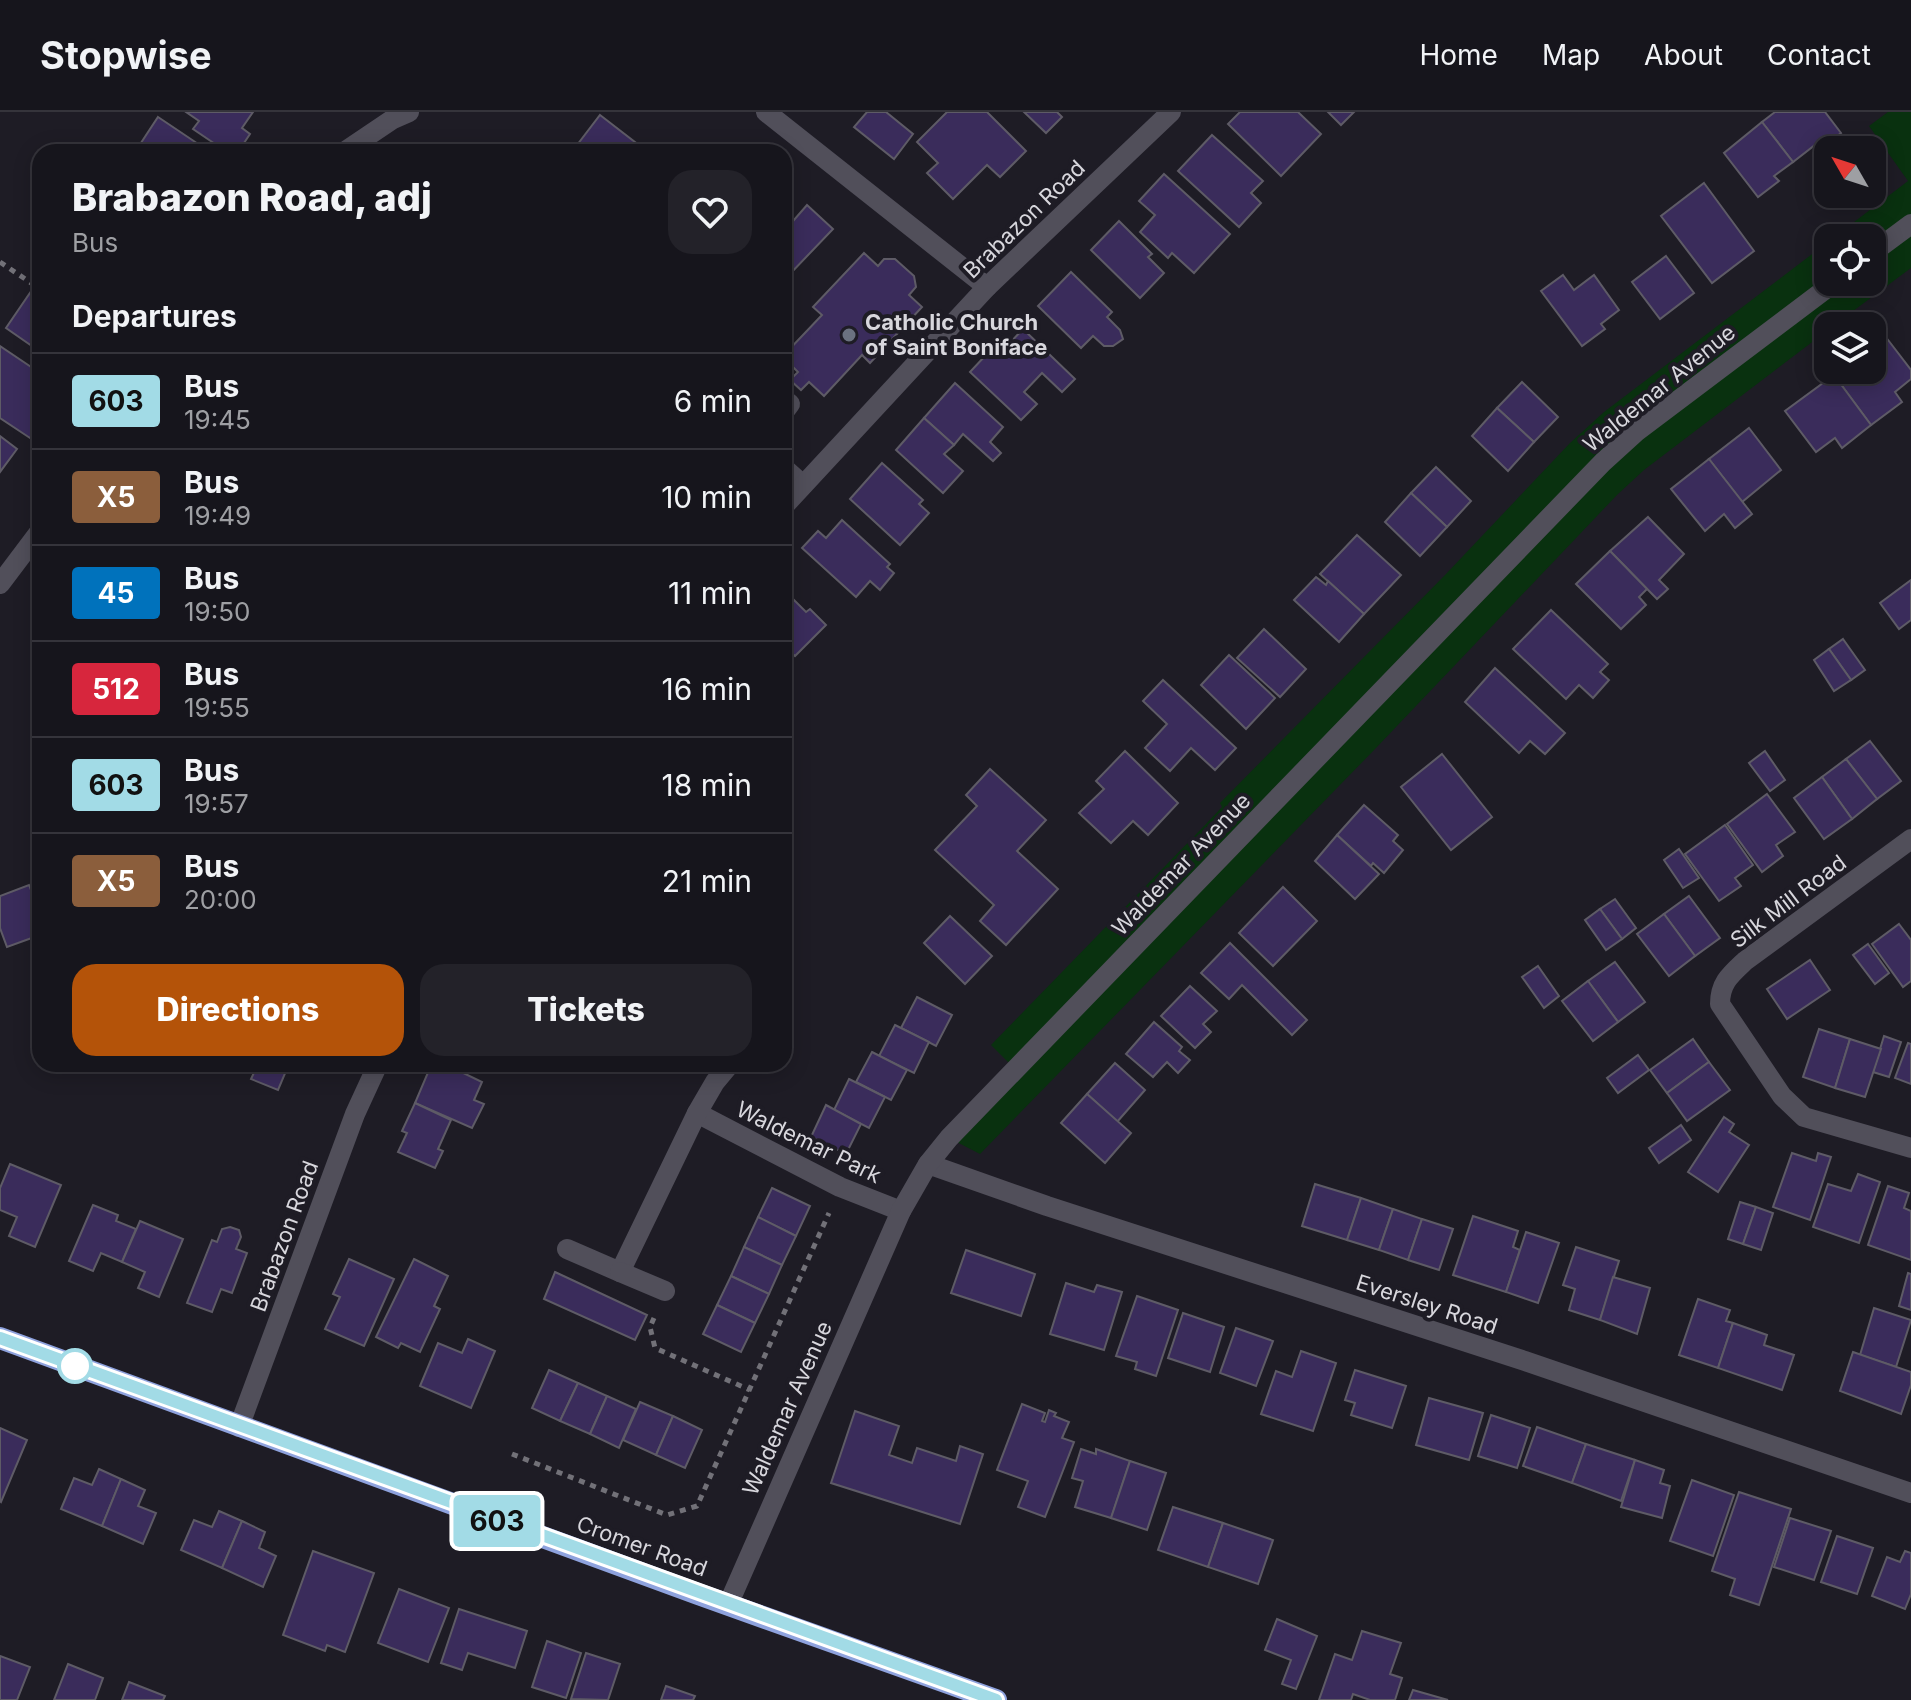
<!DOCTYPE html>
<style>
:root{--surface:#16151c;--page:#232229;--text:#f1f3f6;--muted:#9e9fa3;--line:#35343b;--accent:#b45309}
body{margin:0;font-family:Inter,sans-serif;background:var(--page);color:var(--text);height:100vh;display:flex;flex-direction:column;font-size:30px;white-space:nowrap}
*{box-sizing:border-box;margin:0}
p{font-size:26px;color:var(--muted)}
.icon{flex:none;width:44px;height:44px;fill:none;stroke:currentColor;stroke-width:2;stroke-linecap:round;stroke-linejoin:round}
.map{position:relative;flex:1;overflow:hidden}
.drawer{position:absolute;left:32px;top:32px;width:760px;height:928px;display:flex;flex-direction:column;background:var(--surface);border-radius:24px;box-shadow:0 4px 20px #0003,0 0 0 2px var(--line)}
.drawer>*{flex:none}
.badge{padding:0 16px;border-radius:6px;font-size:28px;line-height:52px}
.needle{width:52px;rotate:309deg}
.fabs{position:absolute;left:1814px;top:24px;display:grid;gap:16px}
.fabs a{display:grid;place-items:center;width:72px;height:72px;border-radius:16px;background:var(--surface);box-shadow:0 4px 20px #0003,0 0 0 2px var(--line);font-size:40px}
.map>.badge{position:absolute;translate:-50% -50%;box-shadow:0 0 0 4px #fff}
h2{padding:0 40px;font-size:30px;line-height:72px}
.round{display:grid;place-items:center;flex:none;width:84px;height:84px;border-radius:24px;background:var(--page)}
.summary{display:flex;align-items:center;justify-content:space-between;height:136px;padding:0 40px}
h1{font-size:38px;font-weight:800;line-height:60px}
.primary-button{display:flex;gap:16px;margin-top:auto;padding:16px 40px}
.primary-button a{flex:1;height:92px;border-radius:24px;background:var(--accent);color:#fff;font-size:32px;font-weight:800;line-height:92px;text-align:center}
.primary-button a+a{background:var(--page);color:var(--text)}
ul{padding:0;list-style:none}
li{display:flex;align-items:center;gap:24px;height:96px;padding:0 40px;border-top:2px solid var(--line)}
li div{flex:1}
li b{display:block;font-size:30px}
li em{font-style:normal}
li .badge{min-width:88px;font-weight:700;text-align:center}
header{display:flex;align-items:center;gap:48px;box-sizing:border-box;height:112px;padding:0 40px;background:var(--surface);border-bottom:2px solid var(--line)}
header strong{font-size:38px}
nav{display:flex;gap:44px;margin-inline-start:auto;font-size:28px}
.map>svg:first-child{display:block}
</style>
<header>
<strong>Stopwise</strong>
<nav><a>Home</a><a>Map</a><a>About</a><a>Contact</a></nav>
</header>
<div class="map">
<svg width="1911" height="1588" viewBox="0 0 1911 1588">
<rect width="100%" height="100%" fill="#1e1c25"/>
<!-- green -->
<path fill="#09310f" d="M1888 0H1911V156L1833 214H1828V218L1644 358 1617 383 1376 636 980 1042 949 1026 1015 957 991 933 1205 713 1222 695 1220 691 1446 462 1570 331 1604 300 1828 130V170H1872V126H1833L1908 69 1869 14Z"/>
<!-- building -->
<g fill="#3a2c5b" stroke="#5e5b66" stroke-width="2">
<path d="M186 0H253L242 16 250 22 238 40H227L193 17 199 9Z"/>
<path d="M867 0H886L913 22 894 47 854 15Z"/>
<path d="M947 0H987L1026 39 1000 65 987 53 953 87 927 61 938 51 917 30Z"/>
<path d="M1024 0H1057L1062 5 1046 21Z"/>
<path d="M1240 0H1298L1321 22 1281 64 1228 12Z"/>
<path d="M1328 0H1354L1341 13Z"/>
<path d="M1775 0H1825L1841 21 1819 38 1815 33 1793 50 1762 10Z"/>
<path d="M600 3 640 34 635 40H578L574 37Z"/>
<path d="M158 5 210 40H135Z"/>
<path d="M1762 10 1793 50 1774 64 1779 69 1758 85 1724 41Z"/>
<path d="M1212 23 1263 69 1251 81 1261 91 1239 115 1178 59Z"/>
<path d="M1164 62 1230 122 1194 161 1172 141 1168 146 1140 120 1155 103 1139 89Z"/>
<path d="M1704 71 1754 139 1712 171 1661 104Z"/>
<path d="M807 93 833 117 788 164 784 160V98L794 108Z"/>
<path d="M1119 109 1152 142 1148 145 1164 161 1140 186 1091 138Z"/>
<path d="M864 141 878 154 884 147H895L914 164 916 175 909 183 922 195 870 251 862 243 824 284 809 270 801 278 790 268 798 260 784 246V243L822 203 813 195Z"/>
<path d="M1666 144 1694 181 1660 207 1632 170Z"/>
<path d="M1071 160 1112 200 1107 205 1120 218 1123 227 1113 234H1104L1093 224 1081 236 1038 194Z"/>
<path d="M1563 163 1574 178 1594 163 1619 198 1601 212 1605 217 1582 234 1541 179Z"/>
<path d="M34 175 40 180V251L34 247 39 239 6 216Z"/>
<path d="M1023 217 1075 267 1062 280 1042 261 1024 280 1037 292 1021 308 970 260 1001 227 1008 233Z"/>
<path d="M1885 224 1911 258V267L1895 280 1902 290 1871 313 1834 263 1841 258H1872V234Z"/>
<path d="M0 234 40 261V294L38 298 40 299V312L30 326 0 306Z"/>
<path d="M1834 263 1871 313 1842 336 1835 326 1816 340 1785 299Z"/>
<path d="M1522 270 1558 305 1534 330 1497 296Z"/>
<path d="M955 271 1003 315 990 330 1001 341 993 349 963 322 954 333 924 306Z"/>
<path d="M1497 296 1534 330 1508 359 1472 324Z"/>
<path d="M924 306 954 333 944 342 963 359 943 381 896 338Z"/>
<path d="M1749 316 1781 358 1742 390 1709 347Z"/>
<path d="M0 324 17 337 0 360Z"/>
<path d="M1709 347 1752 402 1735 416 1724 402 1705 419 1671 377Z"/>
<path d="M882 351 923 388 919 392 929 401 900 433 850 387Z"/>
<path d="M1436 355 1471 389 1447 415 1411 381Z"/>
<path d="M1411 381 1447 415 1420 444 1385 410Z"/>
<path d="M1648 405 1684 442 1659 468 1668 477 1657 487 1610 439Z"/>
<path d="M842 408 890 452 887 455 894 461 880 478 870 469 856 485 802 436 818 419 826 426Z"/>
<path d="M1357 423 1401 463 1364 502 1320 462Z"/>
<path d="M1610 439 1647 477 1639 485 1646 493 1621 517 1576 472Z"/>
<path d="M1316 465 1326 473 1328 469 1364 502 1339 530 1294 488Z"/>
<path d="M1911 468V508L1899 517 1880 491Z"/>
<path d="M784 478 806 500 810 497 826 513 795 544 784 534Z"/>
<path d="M1551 498 1608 552 1600 560 1609 568 1593 586 1579 573 1566 587 1513 537Z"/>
<path d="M1264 517 1306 557 1280 585 1237 546Z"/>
<path d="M1843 527 1865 558 1851 568 1829 537Z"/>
<path d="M1829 537 1851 568 1834 579 1814 548Z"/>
<path d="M1229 543 1275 586 1246 617 1201 573Z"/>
<path d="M1495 556 1565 621 1545 642 1530 629 1519 641 1465 590Z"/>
<path d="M1163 568 1236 636 1215 658 1191 636 1170 659 1145 636 1167 612 1143 589Z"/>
<path d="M1870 629 1901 669 1877 687 1846 647Z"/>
<path d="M1125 639 1178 691 1148 723 1133 709 1111 731 1079 701 1104 677 1096 669Z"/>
<path d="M1765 639 1785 668 1770 679 1749 651Z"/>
<path d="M1442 642 1492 705 1451 738 1401 675Z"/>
<path d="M1846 647 1877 687 1852 707 1822 665Z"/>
<path d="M990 657 1046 708 1017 739 1058 777 1006 833 980 809 994 793 935 738 977 694 966 683Z"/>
<path d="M1822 665 1852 707 1824 727 1794 686Z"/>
<path d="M1767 682 1795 720 1776 733 1783 744 1762 760 1727 712Z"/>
<path d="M1364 693 1398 723 1393 729 1403 738 1384 761 1373 751 1371 754 1337 723Z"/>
<path d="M1725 713 1753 753 1735 766 1741 774 1719 789 1685 742Z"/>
<path d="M1337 723 1379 762 1355 787 1315 749Z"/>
<path d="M1679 737 1699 766 1683 776 1664 748Z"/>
<path d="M29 773 40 801V823L7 835 0 816V784Z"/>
<path d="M1283 775 1317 809 1273 854 1239 821Z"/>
<path d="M1689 784 1720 826 1695 844 1664 802Z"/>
<path d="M1615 787 1636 816 1622 827 1600 797Z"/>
<path d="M1600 797 1622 827 1606 838 1585 808Z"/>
<path d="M1664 802 1695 844 1669 864 1637 822Z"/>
<path d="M950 804 992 844 965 872 924 831Z"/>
<path d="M1899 812 1911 828V869L1903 875 1872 832Z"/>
<path d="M1230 831 1307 908 1292 923 1242 873 1229 887 1201 861Z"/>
<path d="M1868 832 1889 861 1875 872 1853 843Z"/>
<path d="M1810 848 1830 878 1787 907 1767 877Z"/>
<path d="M1615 850 1645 890 1618 910 1588 869Z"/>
<path d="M1538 854 1559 884 1544 896 1522 865Z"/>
<path d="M1588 869 1618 910 1593 929 1562 889Z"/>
<path d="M1190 874 1217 899 1203 912 1211 920 1195 936 1161 904Z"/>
<path d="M917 885 952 903 936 934 901 916Z"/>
<path d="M1154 910 1182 935 1179 939 1190 948 1178 961 1167 950 1153 965 1126 942Z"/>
<path d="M895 913 929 930 914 961 879 944Z"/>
<path d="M1819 917 1850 927 1835 976 1803 965Z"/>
<path d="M1884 924 1901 930 1889 965 1873 960Z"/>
<path d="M1693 927 1709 950 1667 981 1650 958Z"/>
<path d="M1850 927 1881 937 1865 985 1835 976Z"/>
<path d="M1908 931 1911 932V972L1895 966Z"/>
<path d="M872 940 907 958 891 988 856 970Z"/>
<path d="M1638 943 1649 958 1618 981 1607 966Z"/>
<path d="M1709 950 1730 978 1687 1009 1667 981Z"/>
<path d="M1115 951 1145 978 1117 1010 1087 982Z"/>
<path d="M258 952H289L278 978 251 967Z"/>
<path d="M437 952H455L457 953 455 957 482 970 474 988 484 992 472 1016 415 991 429 958 433 960Z"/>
<path d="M849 967 885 985 869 1016 834 998Z"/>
<path d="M1087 982 1131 1021 1105 1051 1061 1011Z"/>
<path d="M415 991 451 1008 438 1037 443 1039 435 1056 398 1040 407 1021 402 1019Z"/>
<path d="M826 993 861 1012 846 1042 811 1025Z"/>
<path d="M1724 1005 1734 1012 1729 1020 1749 1033 1718 1080 1688 1060Z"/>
<path d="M1681 1013 1691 1028 1659 1051 1649 1036Z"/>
<path d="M1792 1041 1816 1049 1818 1041 1831 1045 1810 1108 1773 1095Z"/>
<path d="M10 1052 61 1073 35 1135 9 1124 17 1105 0 1098V1076Z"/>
<path d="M1858 1062 1880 1070 1859 1131 1813 1115 1828 1072 1851 1079Z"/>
<path d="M1315 1072 1361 1086 1347 1128 1302 1114Z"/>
<path d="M1888 1074 1909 1081 1904 1096 1911 1099V1148L1868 1133Z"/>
<path d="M772 1076 810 1094 796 1124 758 1105Z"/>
<path d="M1361 1086 1393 1097 1379 1138 1347 1128Z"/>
<path d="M1740 1090 1756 1095 1743 1132 1728 1127Z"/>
<path d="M93 1093 118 1103 116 1109 136 1117 122 1150 101 1141 93 1159 69 1149Z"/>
<path d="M1756 1095 1773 1101 1761 1138 1743 1132Z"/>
<path d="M1393 1097 1422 1107 1408 1148 1379 1138Z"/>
<path d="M1473 1104 1518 1119 1513 1135 1520 1138 1506 1180 1453 1163Z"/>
<path d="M758 1105 796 1124 782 1153 744 1135Z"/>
<path d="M1422 1107 1453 1117 1439 1158 1408 1148Z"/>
<path d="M140 1109 183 1127 159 1185 138 1176 145 1160 122 1150Z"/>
<path d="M230 1115 239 1118 241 1125 236 1137 247 1141 232 1181 221 1177 212 1200 187 1191 212 1128 217 1130 222 1117Z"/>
<path d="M1526 1120 1559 1131 1538 1191 1506 1180Z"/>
<path d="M744 1135 782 1153 769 1182 731 1164Z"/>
<path d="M1576 1135 1619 1149 1600 1208 1569 1198 1575 1177 1563 1173Z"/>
<path d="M966 1138 1035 1162 1021 1204 951 1181Z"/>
<path d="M349 1147 394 1167 364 1234 325 1217 340 1185 333 1182Z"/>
<path d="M414 1147 448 1164 434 1194 440 1197 420 1240 401 1231 398 1236 376 1225Z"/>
<path d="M555 1160 647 1203 635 1228 544 1187Z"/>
<path d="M1908 1161 1911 1162V1198L1899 1194Z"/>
<path d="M731 1164 769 1182 755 1211 717 1193Z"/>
<path d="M1613 1165 1650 1176 1637 1222 1600 1208Z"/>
<path d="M1066 1171 1094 1180 1097 1173 1122 1180 1104 1238 1050 1222Z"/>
<path d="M1137 1184 1178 1198 1156 1264 1135 1257 1137 1250 1116 1244Z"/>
<path d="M1698 1187 1730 1198 1726 1209 1733 1211 1718 1256 1679 1243Z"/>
<path d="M717 1193 755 1211 741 1240 703 1222Z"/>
<path d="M1874 1196 1911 1208 1896 1255 1860 1243Z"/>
<path d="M1183 1201 1224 1215 1210 1260 1168 1246Z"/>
<path d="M1733 1211 1767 1223 1764 1233 1794 1243 1782 1278 1718 1256Z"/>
<path d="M1236 1216 1273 1229 1256 1274 1220 1261Z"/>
<path d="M468 1227 495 1239 471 1296 420 1274 438 1231 462 1241Z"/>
<path d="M1301 1239 1336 1251 1313 1319 1261 1302 1276 1259 1292 1265Z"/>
<path d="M1853 1240 1911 1260V1273L1901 1302 1840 1279Z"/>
<path d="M549 1258 578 1271 560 1309 532 1296Z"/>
<path d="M1355 1258 1406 1274 1392 1316 1351 1303 1355 1291 1345 1288Z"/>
<path d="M578 1271 607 1284 590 1322 560 1309Z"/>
<path d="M607 1284 636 1297 619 1336 590 1322Z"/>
<path d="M1429 1286 1483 1301 1469 1348 1416 1333Z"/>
<path d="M640 1290 673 1304 656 1343 623 1328Z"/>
<path d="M1022 1292 1045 1301 1042 1309 1045 1310 1049 1298 1056 1301 1054 1304 1069 1310 1062 1326 1074 1330 1045 1405 1018 1395 1028 1369 997 1358Z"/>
<path d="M855 1299 899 1314 889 1343 912 1351 917 1336 956 1349 960 1334 983 1342 960 1412 831 1371Z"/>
<path d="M1491 1303 1530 1316 1517 1356 1478 1344Z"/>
<path d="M673 1304 702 1318 685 1356 656 1343Z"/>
<path d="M1537 1315 1586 1332 1572 1371 1523 1354Z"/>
<path d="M0 1316 27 1328 1 1390 0 1389Z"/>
<path d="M1586 1332 1635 1348 1621 1389 1572 1371Z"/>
<path d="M1081 1337 1096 1342V1337L1130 1349 1111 1406 1075 1395 1083 1369 1072 1366Z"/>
<path d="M1635 1348 1664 1358 1660 1371 1670 1374 1662 1406 1621 1395Z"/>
<path d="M1130 1349 1166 1361 1147 1418 1111 1406Z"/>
<path d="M99 1357 121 1367 102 1414 61 1397 74 1366 92 1373Z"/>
<path d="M121 1367 145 1378 138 1394 156 1401 143 1432 102 1414Z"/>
<path d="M1692 1368 1734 1383 1713 1444 1670 1429Z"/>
<path d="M1739 1380 1791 1397 1759 1493 1730 1483 1735 1467 1712 1459Z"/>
<path d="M1173 1395 1223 1411 1208 1455 1158 1438Z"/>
<path d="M219 1399 242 1409 222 1456 181 1438 194 1408 212 1415Z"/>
<path d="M1790 1406 1831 1419 1814 1468 1774 1455Z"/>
<path d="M242 1409 265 1420 259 1436 276 1444 263 1475 222 1456Z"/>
<path d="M1223 1411 1273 1428 1258 1472 1208 1455Z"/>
<path d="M1837 1424 1873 1436 1857 1482 1821 1470Z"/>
<path d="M313 1439 374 1461 345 1540 327 1533 325 1539 283 1523Z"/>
<path d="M1905 1439 1911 1441V1482L1905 1497 1872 1484 1887 1445 1900 1450Z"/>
<path d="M399 1477 449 1496 428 1550 378 1531Z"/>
<path d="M459 1497 527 1519 515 1556 468 1541 462 1558 441 1551Z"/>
<path d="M1277 1507 1317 1524 1296 1577 1282 1572 1291 1548 1265 1538Z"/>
<path d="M1362 1519 1401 1531 1390 1562 1402 1566 1395 1588H1370L1353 1582 1351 1588H1319L1335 1542 1352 1548Z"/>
<path d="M547 1529 581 1541 566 1586 532 1575Z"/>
<path d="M586 1541 620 1552 608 1588 571 1587Z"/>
<path d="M0 1544 30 1555 17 1588H0Z"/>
<path d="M68 1552 103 1566 95 1588H54Z"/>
<path d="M129 1570 165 1584 163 1588H122Z"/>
<path d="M666 1574 695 1584 693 1588H661Z"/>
<path d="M1413 1578 1448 1588H1409Z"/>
</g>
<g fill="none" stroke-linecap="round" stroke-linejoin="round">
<!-- path -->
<g stroke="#727178" stroke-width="5" stroke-dasharray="6 6" stroke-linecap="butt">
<path d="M0 150 40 177"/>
<path d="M654 1206 650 1215 655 1236 750 1278"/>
<path d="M512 1342 667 1403 697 1394 829 1101"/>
</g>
<!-- service -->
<g stroke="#514f5a" stroke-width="20">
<path d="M784 287 790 292 784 300"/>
<path d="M784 356 803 373"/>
</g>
<!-- minor -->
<g stroke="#514f5a" stroke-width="20">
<path d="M766 0 987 175"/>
<path d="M344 40 393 7 409 0"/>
<path d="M1872 141 1911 112"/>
<path d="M784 394 987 175 1171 0"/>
<path d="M0 472 40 419"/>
<path d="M1911 727 1745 849C1730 863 1720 871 1720 892L1782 984 1804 1005 1911 1036"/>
<path d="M697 1001 840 1075 901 1099"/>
<path d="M928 1052 1047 1094 1525 1249 1911 1381"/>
<path d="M567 1137 620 1160 697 1001 715 970 730 952"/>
<path d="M620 1160 665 1179"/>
<path d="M239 1315 355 1002 378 952"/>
<path d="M728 1493 901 1099 928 1052 949 1026 1603 350 1636 320 1835 170"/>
</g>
<!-- trunk -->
<path stroke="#8ea2dd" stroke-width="22" d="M0 1226 698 1482 996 1588"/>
</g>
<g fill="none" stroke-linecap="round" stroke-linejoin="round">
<!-- line casing -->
<g stroke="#fff" stroke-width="18">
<path id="line" d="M0 1226 996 1588"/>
</g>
<!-- line -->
<use href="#line" stroke="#a2dbe6" stroke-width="12"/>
</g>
<!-- markers -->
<circle fill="#6b7280" stroke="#1e1c25" stroke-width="3" cx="849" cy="223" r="8"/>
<circle fill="#fff" stroke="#a2dbe6" stroke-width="4" cx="75" cy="1254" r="16"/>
<g text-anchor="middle" stroke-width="8" stroke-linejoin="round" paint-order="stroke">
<!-- street labels -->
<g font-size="22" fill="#d8d7dd" stroke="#1e1c25">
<text transform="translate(1024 107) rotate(-44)" y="8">Brabazon Road</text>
<text transform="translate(1659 276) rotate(-39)" y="8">Waldemar Avenue</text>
<text transform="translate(1181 752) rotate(-46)" y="8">Waldemar Avenue</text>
<text transform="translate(1788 789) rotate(-37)" y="8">Silk Mill Road</text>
<text transform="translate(809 1030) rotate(26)" y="8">Waldemar Park</text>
<text transform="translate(284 1124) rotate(-70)" y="8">Brabazon Road</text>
<text transform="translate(1427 1192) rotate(18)" y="8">Eversley Road</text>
<text transform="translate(787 1296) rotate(-66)" y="8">Waldemar Avenue</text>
<text transform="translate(642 1434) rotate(20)" y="8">Cromer Road</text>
</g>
<!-- poi labels -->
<g font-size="22" font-weight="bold" fill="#d8d7dd" stroke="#1e1c25" text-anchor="start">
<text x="865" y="218">Catholic Church<tspan x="865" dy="25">of Saint Boniface</tspan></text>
</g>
</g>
</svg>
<div class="fabs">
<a><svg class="needle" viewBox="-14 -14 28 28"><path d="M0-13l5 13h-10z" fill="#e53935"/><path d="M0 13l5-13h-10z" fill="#9e9fa3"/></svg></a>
<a><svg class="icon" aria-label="locate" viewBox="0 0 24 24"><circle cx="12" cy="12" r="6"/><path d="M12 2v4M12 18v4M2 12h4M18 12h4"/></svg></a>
<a><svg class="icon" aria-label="layers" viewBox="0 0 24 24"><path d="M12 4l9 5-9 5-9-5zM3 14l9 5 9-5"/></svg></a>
</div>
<b class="badge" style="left:497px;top:1409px;background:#a2dbe6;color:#111">603</b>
<section class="drawer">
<div class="summary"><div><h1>Brabazon Road, adj</h1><p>Bus</p></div><a class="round"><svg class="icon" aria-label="heart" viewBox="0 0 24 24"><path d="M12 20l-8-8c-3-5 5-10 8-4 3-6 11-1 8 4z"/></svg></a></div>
<h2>Departures</h2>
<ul>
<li><span class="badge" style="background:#a2dbe6;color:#111">603</span><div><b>Bus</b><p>19:45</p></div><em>6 min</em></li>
<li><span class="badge" style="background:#8b5e3c;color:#fff">X5</span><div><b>Bus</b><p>19:49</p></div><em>10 min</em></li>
<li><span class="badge" style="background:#0072bc;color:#fff">45</span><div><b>Bus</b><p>19:50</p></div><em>11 min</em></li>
<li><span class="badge" style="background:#d7263d;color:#fff">512</span><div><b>Bus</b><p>19:55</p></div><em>16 min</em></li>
<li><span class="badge" style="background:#a2dbe6;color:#111">603</span><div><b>Bus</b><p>19:57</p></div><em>18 min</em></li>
<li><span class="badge" style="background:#8b5e3c;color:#fff">X5</span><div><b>Bus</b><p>20:00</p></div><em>21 min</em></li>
</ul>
<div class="primary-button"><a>Directions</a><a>Tickets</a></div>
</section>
</div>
